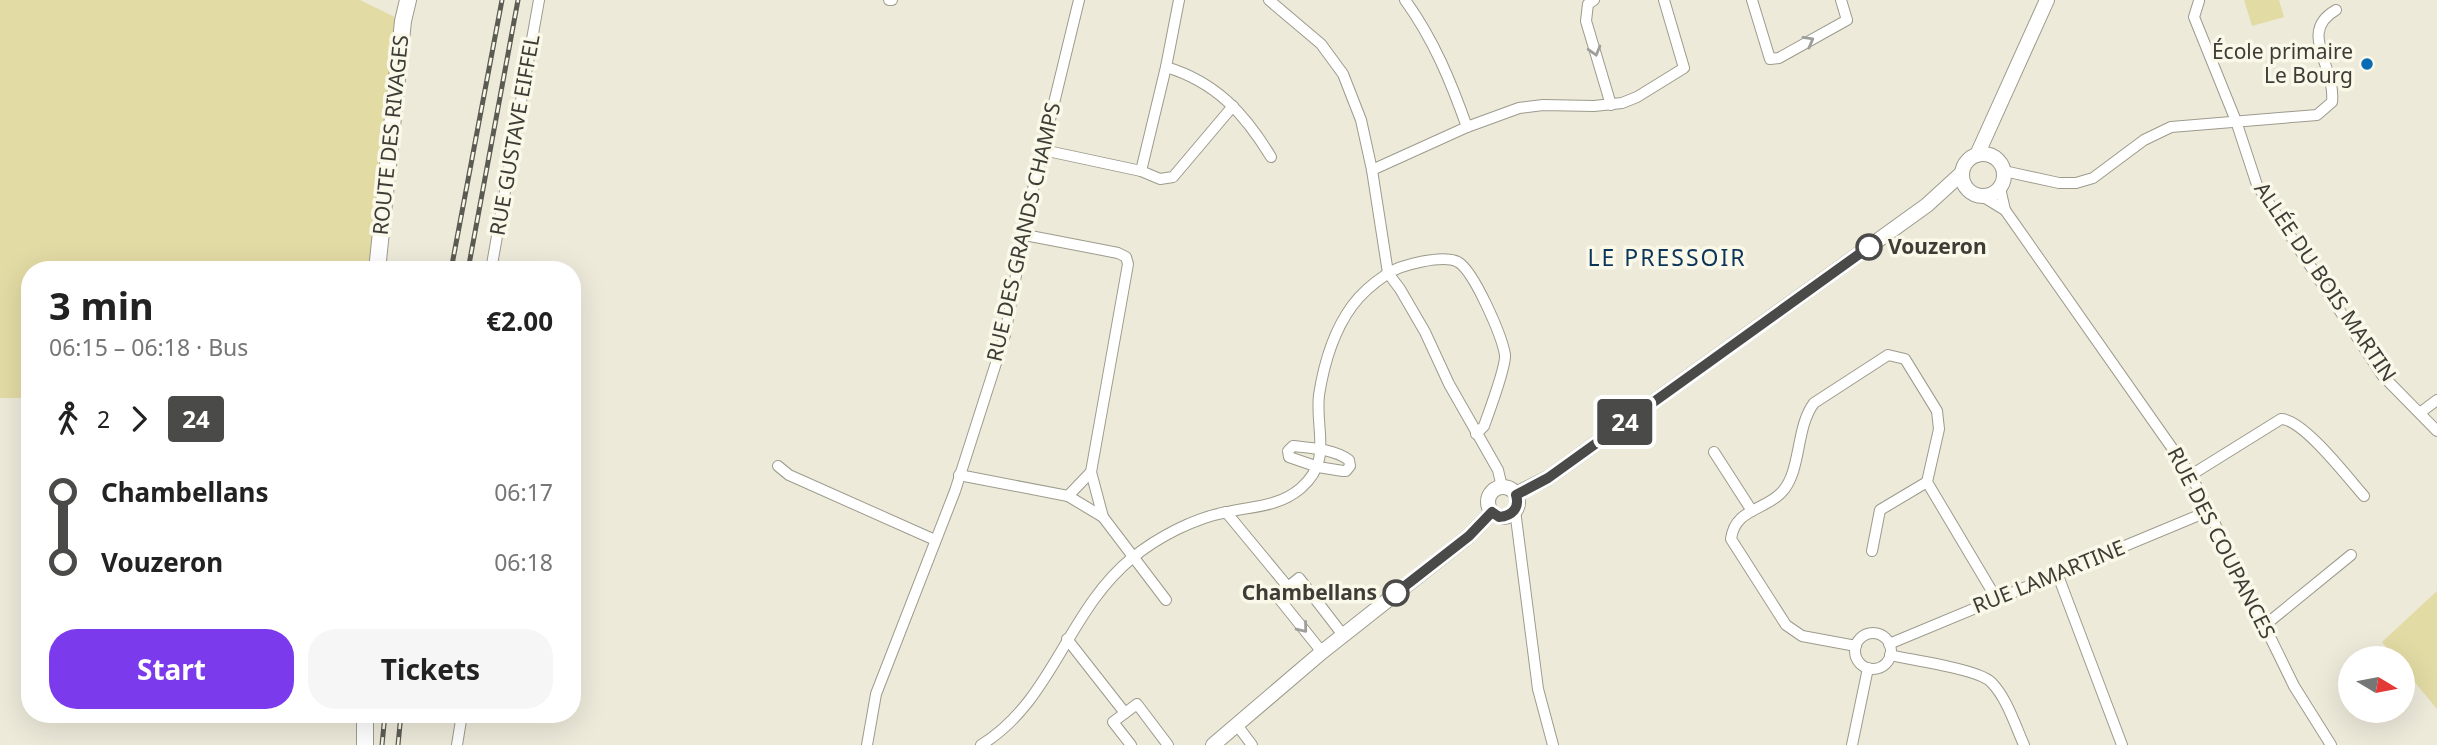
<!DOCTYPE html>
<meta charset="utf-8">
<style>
:root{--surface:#fff;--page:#f6f6f6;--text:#222;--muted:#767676;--accent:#7c3aed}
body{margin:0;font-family:"Noto Sans",sans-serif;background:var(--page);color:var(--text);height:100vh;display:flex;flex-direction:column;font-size:26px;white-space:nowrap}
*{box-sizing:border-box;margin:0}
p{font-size:23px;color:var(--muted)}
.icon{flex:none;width:38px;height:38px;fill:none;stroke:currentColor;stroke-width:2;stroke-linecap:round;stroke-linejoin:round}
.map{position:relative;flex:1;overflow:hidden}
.details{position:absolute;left:21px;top:261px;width:560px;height:462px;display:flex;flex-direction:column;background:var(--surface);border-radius:28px;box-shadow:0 7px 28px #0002}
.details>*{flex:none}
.badge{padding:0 14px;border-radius:5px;font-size:24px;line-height:46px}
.needle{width:46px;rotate:100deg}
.tools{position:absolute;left:2338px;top:646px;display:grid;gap:14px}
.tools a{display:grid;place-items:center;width:77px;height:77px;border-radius:50%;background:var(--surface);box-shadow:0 7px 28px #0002;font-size:35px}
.map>.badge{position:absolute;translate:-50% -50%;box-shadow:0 0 0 4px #fff}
.legs{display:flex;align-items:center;gap:10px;height:77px;padding:0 28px;font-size:23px}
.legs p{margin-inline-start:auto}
.headline{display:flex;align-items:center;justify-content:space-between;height:119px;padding:0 28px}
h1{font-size:38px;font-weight:700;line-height:52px}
.primary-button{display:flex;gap:14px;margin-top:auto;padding:14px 28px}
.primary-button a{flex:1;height:80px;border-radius:28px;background:var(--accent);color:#fff;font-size:28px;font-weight:700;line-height:80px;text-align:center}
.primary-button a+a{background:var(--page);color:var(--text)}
ul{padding:0 28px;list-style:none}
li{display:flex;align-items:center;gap:24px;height:70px;font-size:26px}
li i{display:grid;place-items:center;width:10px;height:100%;margin:0 9px;background:currentColor}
li i::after{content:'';width:18px;height:18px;margin:-9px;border:5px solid;border-radius:50%;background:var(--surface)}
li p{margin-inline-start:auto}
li:first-child i{background:linear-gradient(#0000 50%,currentColor 0)}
li:last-child i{background:linear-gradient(currentColor 50%,#0000 0)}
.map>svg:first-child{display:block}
</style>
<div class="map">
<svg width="2437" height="745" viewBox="0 0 2437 745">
<rect width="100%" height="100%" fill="#edeada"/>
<!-- green -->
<g fill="#e3dba4">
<path d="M0 0H360L403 21 377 269 30 270V398H0Z"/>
<path d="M2244 0H2279L2284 17 2252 26Z"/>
<path d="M2437 591V709L2403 668V658H2395L2382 642Z"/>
</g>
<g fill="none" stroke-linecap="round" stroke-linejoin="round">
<!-- minor casing -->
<g stroke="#9d9b8c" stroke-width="12">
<g id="minor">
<path d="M889 0H892"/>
<path d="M1269 0 1321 44 1343 74 1361 120 1372 170 1388 273 1400 289 1425 332 1449 384 1498 470 1502 487"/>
<path d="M1405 0C1434 40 1451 82 1467 127"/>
<path d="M1594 0 1588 4 1586 21 1611 105"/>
<path d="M1752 0 1770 59 1779 58 1847 20 1841 0"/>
<path d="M2199 1 2194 17 2236 121 2257 185 2382 375 2437 431"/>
<path d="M1166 67C1216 82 1245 114 1271 157"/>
<path d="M1043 150 1141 171 1166 67 1179 0"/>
<path d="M1372 170 1467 127 1519 108 1543 105 1594 106 1622 103 1637 97 1684 68 1664 0"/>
<path d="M1141 171 1160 179 1173 177 1233 106"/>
<path d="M2004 171 2059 183H2076L2093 178 2144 140 2171 127 2317 115 2332 102C2336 66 2297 32 2336 10"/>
<path d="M2000 188 2005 210 2191 475 2294 686 2331 745"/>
<path d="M1982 196 2005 210"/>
<path d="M491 270 539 0"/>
<path d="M2421 412 2437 400"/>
<path d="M1293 446C1311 448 1334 449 1349 460L1350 466 1346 471H1343L1318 467 1289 457 1288 451Z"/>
<path d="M1714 452 1752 511"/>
<path d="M778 466 789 475 935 540"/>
<path d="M1091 472 1103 517"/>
<path d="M959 475 1068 496 1091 472 1128 264 1126 257 1118 253 1025 235"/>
<path d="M2191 475 2281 419C2303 419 2348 478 2364 496"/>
<path d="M1068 496 1103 517 1166 600"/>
<path d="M1515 510 1538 689 1553 745"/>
<path d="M1226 512 1288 587"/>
<path d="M1872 551 1880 510 1927 482"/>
<path d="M2057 573 2122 745"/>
<path d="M2264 626 2351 555"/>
<circle cx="1873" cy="651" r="18"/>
<path d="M1067 639 1125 713"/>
<path d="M1889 644 2209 511"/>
<path d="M1856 646 1802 636 1786 625 1731 539C1735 509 1763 511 1781 493 1802 472 1795 428 1814 403L1888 355 1905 359 1937 411 1939 429 1927 482 1996 598"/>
<path d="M1322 652 1277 596 1299 578 1343 635"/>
<path d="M1890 655C1911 660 1978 669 1991 682 2007 698 2015 725 2024 745"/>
<path d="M1237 725 1252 745"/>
<path d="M457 745 462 714"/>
<path d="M867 745 876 694 955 491 1005 335 1028 210 1079 0"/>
<path d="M981 745C1053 701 1067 611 1132 558 1158 537 1194 518 1227 512 1253 506 1279 507 1301 488 1333 460 1315 431 1319 395 1324 363 1333 332 1352 306 1360 295 1375 282 1387 274 1400 265 1443 254 1458 262 1474 271 1502 336 1505 355 1506 367 1489 412 1484 426L1476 434"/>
<path d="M1131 745 1113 722 1137 704 1168 745"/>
<path d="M1852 745 1868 668"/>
</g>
</g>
<!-- tertiary casing -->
<g stroke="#9d9b8c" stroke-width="16">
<g id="tertiary">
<circle cx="1983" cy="175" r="21"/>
<path d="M1977 155 2047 0"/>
<circle cx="1503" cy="502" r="15"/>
<path d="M1516 494 1548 478 1927 205 1962 173"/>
<path d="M1213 745 1322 652 1469 536 1492 512"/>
</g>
</g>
<!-- secondary casing -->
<g stroke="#9d9b8c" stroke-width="18">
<g id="secondary">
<path d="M377 270 403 21 408 0"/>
<path d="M365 745V714"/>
</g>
</g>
<!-- minor -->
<use href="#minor" stroke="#fff" stroke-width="10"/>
<!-- tertiary -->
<use href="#tertiary" stroke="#fff" stroke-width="14"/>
<!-- secondary -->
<use href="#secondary" stroke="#fff" stroke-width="16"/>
<!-- rail casing -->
<g stroke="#5c5b53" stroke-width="5">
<g id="rail">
<path d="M451 270 502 0"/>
<path d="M468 270 518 0"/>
<path d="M382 745 385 714"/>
<path d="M398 745 401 714"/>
</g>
</g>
<!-- rail -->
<use href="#rail" stroke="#faf8e8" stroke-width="2.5" stroke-dasharray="8" stroke-linecap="butt"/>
</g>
<!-- one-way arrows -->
<defs><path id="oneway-chevron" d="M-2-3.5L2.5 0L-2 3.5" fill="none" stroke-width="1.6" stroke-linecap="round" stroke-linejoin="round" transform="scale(1.75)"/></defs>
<g stroke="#9e9e9a">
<use href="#oneway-chevron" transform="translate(1809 41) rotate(-29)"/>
<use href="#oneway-chevron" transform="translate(1595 51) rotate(74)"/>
<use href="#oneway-chevron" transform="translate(1303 628) rotate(51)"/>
</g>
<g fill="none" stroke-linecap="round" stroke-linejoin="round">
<!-- line-1 casing -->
<g stroke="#fff" stroke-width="16">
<path id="line-1" d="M1396 593 1469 536 1492 512 1499 517C1512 516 1520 508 1516 495L1548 478 1869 247"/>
</g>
<!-- line-1 -->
<use href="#line-1" stroke="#4a4a49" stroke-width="10"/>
</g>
<!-- markers -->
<circle fill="#0b6ab6" stroke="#faf8e8" stroke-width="2.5" cx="2367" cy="64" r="7"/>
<g fill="#fff" stroke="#4a4a49" stroke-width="3.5">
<circle cx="1869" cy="247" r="12"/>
<circle cx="1396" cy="593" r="12"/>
</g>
<g text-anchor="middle" stroke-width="7" stroke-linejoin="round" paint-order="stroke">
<!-- poi labels -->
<g font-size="21" fill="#3d3c36" stroke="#faf8e8" text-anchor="end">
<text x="2353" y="59">École primaire<tspan x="2353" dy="24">Le Bourg</tspan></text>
</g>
<!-- street labels -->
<g font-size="21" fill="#3d3c36" stroke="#faf8e8">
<text transform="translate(391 135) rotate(-84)" y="7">ROUTE DES RIVAGES</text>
<text transform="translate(515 135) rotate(-80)" y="7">RUE GUSTAVE EIFFEL</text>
<text transform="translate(1024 232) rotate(-77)" y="7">RUE DES GRANDS CHAMPS</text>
<text transform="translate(2325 282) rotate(56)" y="7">ALLÉE DU BOIS MARTIN</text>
<text transform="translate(2221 543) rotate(63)" y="7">RUE DES COUPANCES</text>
<text transform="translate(2049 577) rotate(-22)" y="7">RUE LAMARTINE</text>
</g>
<!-- stop labels -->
<g font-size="21" font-weight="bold" fill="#3d3c36" stroke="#faf8e8" text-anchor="start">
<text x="1888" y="254">Vouzeron</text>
<text x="1377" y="600" text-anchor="end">Chambellans</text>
</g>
<!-- neighbourhood labels -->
<g font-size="23" letter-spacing="2" fill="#0b3459" stroke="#faf8e8">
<text x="1667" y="266">LE PRESSOIR</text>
</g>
</g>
</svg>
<div class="tools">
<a><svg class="needle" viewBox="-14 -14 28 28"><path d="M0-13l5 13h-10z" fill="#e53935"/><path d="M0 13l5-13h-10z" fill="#767676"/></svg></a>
</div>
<b class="badge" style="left:1625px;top:422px;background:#4a4a49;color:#fff">24</b>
<section class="details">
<div class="headline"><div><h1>3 min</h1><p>06:15 – 06:18 · Bus</p></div><b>€2.00</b></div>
<div class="legs"><svg class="icon" aria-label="walk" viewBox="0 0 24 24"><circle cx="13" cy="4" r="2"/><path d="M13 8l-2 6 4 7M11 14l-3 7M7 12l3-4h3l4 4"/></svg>2<svg class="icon" aria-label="forward" viewBox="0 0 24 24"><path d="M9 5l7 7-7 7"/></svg><b class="badge" style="background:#4a4a49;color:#fff">24</b></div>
<ul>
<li><i style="color:#4a4a49"></i><b>Chambellans</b><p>06:17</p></li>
<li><i style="color:#4a4a49"></i><b>Vouzeron</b><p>06:18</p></li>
</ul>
<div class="primary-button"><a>Start</a><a>Tickets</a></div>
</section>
</div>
